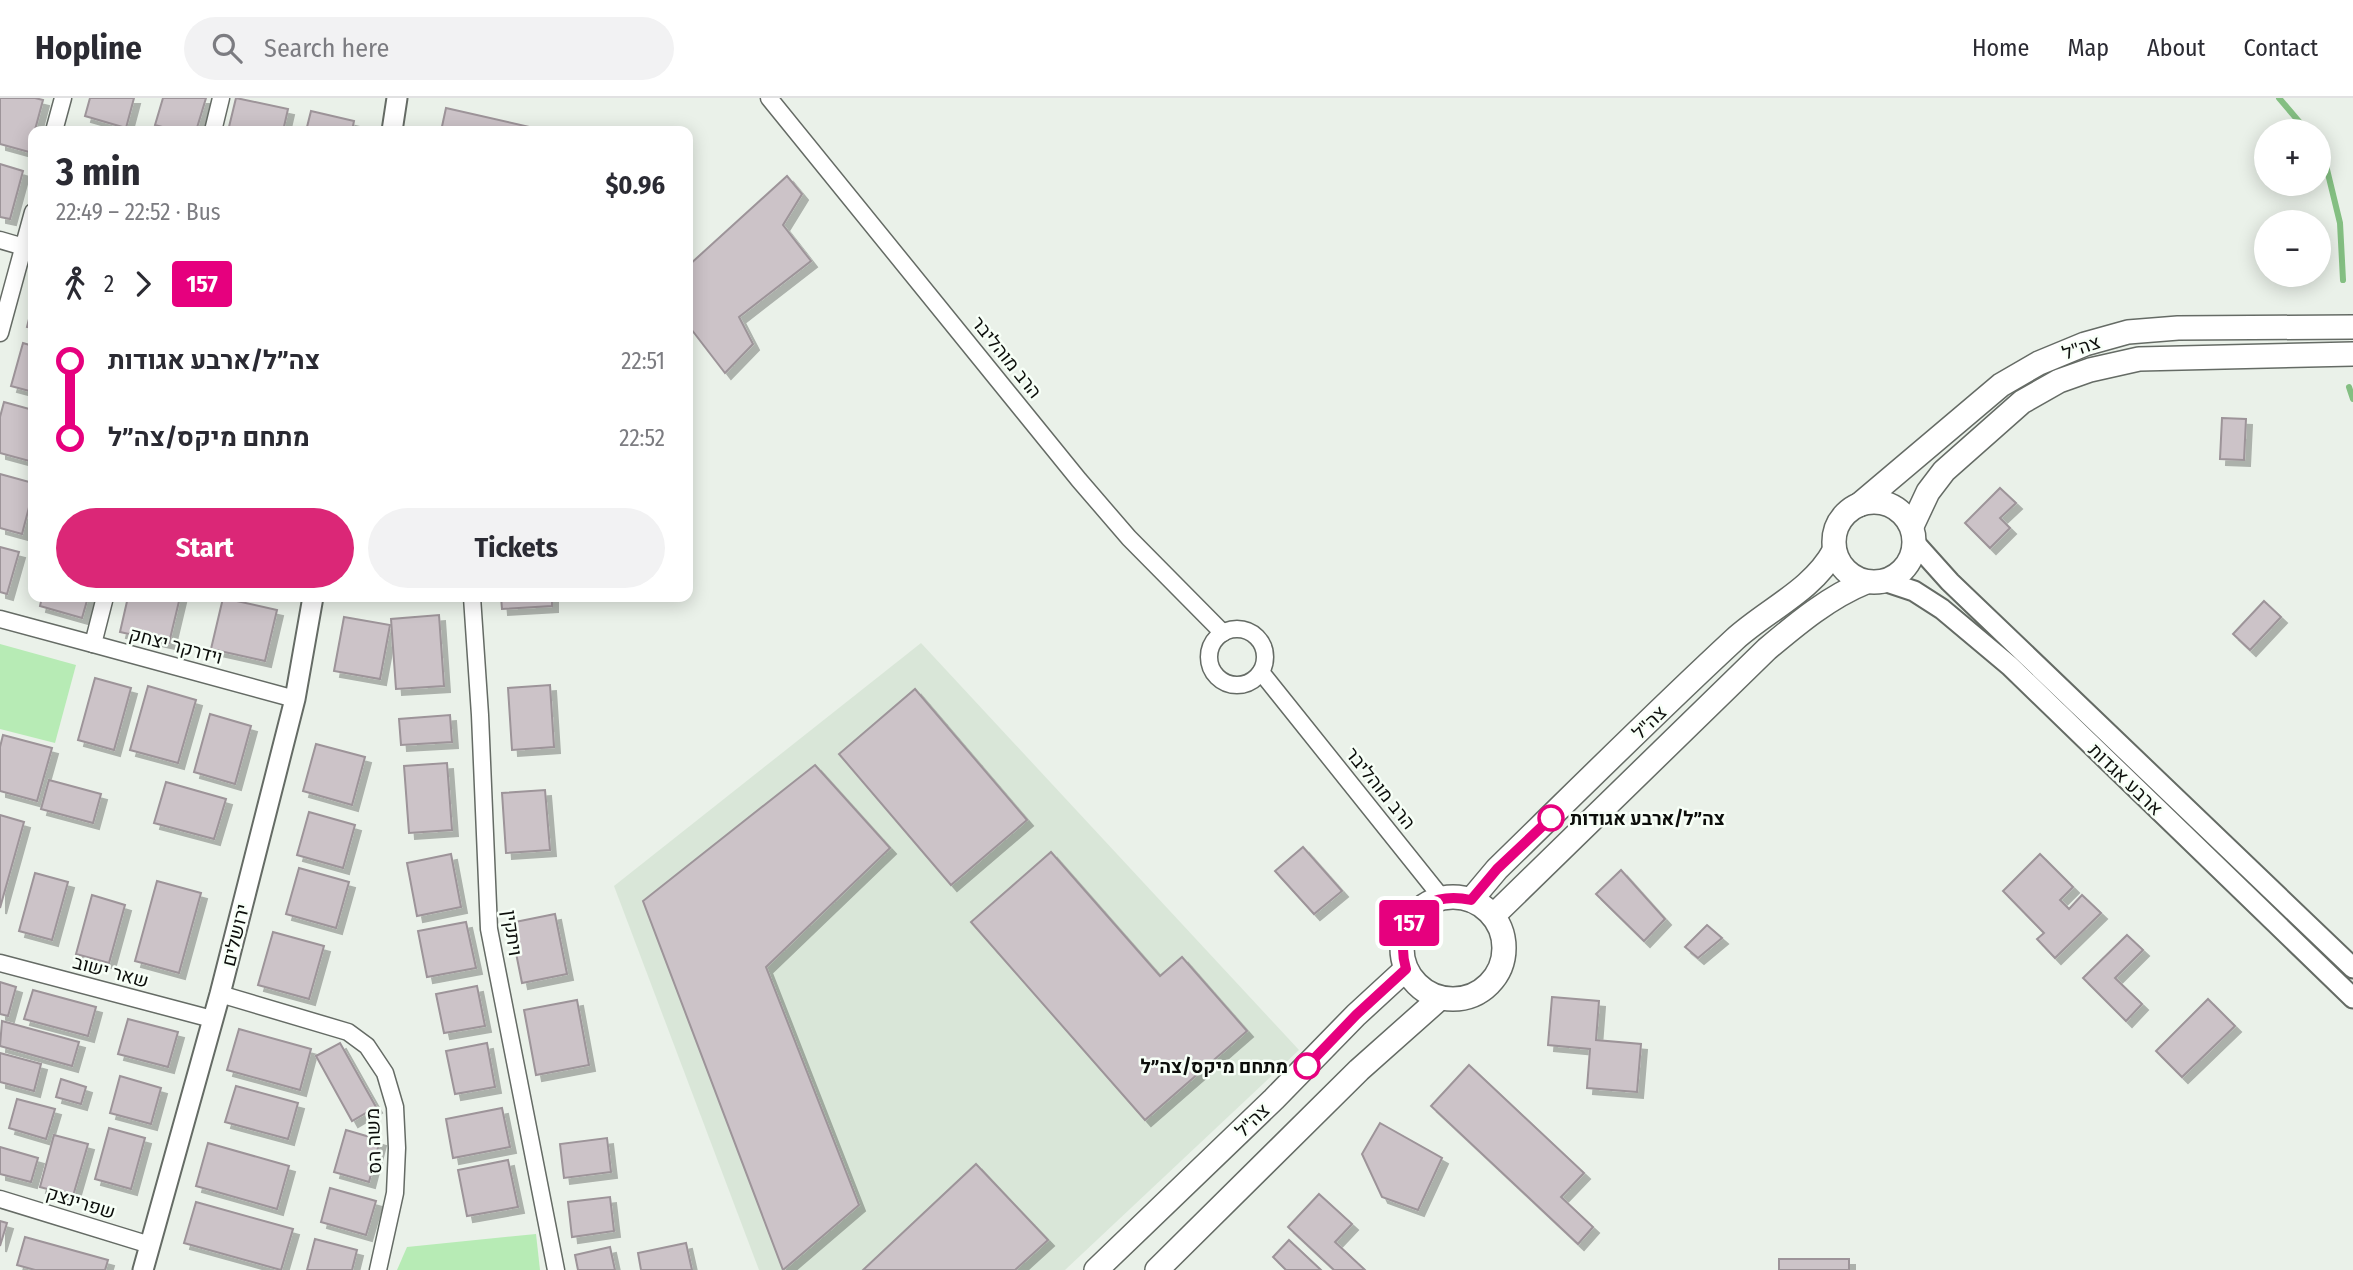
<!DOCTYPE html>
<meta charset="utf-8">
<style>
:root{--surface:#fff;--page:#f2f2f3;--text:#2b2b33;--muted:#7c7c81;--line:#e1e1e2;--accent:#db2777}
body{margin:0;font-family:"Fira Sans Condensed",Heebo,sans-serif;background:var(--page);color:var(--text);height:100vh;display:flex;flex-direction:column;font-size:26px;white-space:nowrap}
*{box-sizing:border-box;margin:0}
p{font-size:23px;color:var(--muted)}
.icon{flex:none;width:38px;height:38px;fill:none;stroke:currentColor;stroke-width:2;stroke-linecap:round;stroke-linejoin:round}
.map{position:relative;flex:1;overflow:hidden}
.drawer{position:absolute;left:28px;top:28px;width:665px;height:476px;display:flex;flex-direction:column;background:var(--surface);border-radius:14px;box-shadow:0 4px 18px #0003}
.drawer>*{flex:none}
.badge{padding:0 14px;border-radius:5px;font-size:24px;line-height:46px}
.buttons{position:absolute;left:2254px;top:21px;display:grid;gap:14px}
.buttons a{display:grid;place-items:center;width:77px;height:77px;border-radius:50%;background:var(--surface);box-shadow:0 4px 18px #0003;font-size:35px}
.map>.badge{position:absolute;translate:-50% -50%;box-shadow:0 0 0 4px #fff}
.legs{display:flex;align-items:center;gap:10px;height:77px;padding:0 28px;font-size:23px}
.legs p{margin-inline-start:auto}
.head{display:flex;align-items:center;justify-content:space-between;height:119px;padding:0 28px}
h1{font-size:38px;font-weight:700;line-height:52px}
.cta{display:flex;gap:14px;margin-top:auto;padding:14px 28px}
.cta a{flex:1;height:80px;border-radius:42px;background:var(--accent);color:#fff;font-size:28px;font-weight:700;line-height:80px;text-align:center}
.cta a+a{background:var(--page);color:var(--text)}
ul{padding:0 28px;list-style:none}
li{display:flex;align-items:center;gap:24px;height:77px;font-size:26px}
li i{display:grid;place-items:center;width:10px;height:100%;margin:0 9px;background:currentColor}
li i::after{content:'';width:18px;height:18px;margin:-9px;border:5px solid;border-radius:50%;background:var(--surface)}
li p{margin-inline-start:auto}
li:first-child i{background:linear-gradient(#0000 50%,currentColor 0)}
li:last-child i{background:linear-gradient(currentColor 50%,#0000 0)}
header{display:flex;align-items:center;gap:42px;box-sizing:border-box;height:98px;padding:0 35px;background:var(--surface);border-bottom:2px solid var(--line)}
header strong{font-size:33px}
nav{display:flex;gap:38px;margin-inline-start:auto;font-size:24px}
.search{width:490px;height:63px;background:var(--page);display:flex;align-items:center;gap:18px;box-sizing:border-box;padding:0 24px;border-radius:38px;color:var(--muted);font-size:26px}
.map>svg:first-child{display:block}
</style>
<header>
<strong>Hopline</strong>
<div class="search"><svg class="icon" aria-label="search" viewBox="0 0 24 24"><circle cx="10" cy="10" r="6"/><path d="M15 15l6 6"/></svg>Search here</div>
<nav><a>Home</a><a>Map</a><a>About</a><a>Contact</a></nav>
</header>
<div class="map">
<svg width="2353" height="1172" viewBox="0 0 2353 1172">
<defs>
<filter id="shadow"><feDropShadow dx="6" dy="6" stdDeviation="0" flood-color="#0004"/></filter>
</defs>
<rect width="100%" height="100%" fill="#eaf1e9"/>
<!-- built -->
<path fill="#d9e6d8" d="M921 545 1299 952 1065 1172H759L614 788Z"/>
<!-- green -->
<g fill="#b7ebb5">
<path d="M0 546 76 567 55 645 0 631Z"/>
<path d="M536 1136 540 1172H397L407 1149Z"/>
</g>
<g fill="none" stroke-linecap="round" stroke-linejoin="round">
<!-- stream -->
<g stroke="#84bf82" stroke-width="6">
<path d="M2279 0 2307 33"/>
<path d="M2319 47 2322 51 2340 125 2343 182"/>
<path d="M2349 289 2353 301"/>
</g>
</g>
<!-- building -->
<g fill="#ccc3c8" stroke="#9d9499" stroke-width="2" filter="url(#shadow)">
<path d="M0 0H35L43 2 29 54 0 46Z"/>
<path d="M90 0H134L126 30 85 18Z"/>
<path d="M163 0H206L196 33H177L155 27Z"/>
<path d="M236 0 288 11 283 33H228Z"/>
<path d="M446 10 534 30V33H441Z"/>
<path d="M311 13 354 23 352 33H306Z"/>
<path d="M0 66 23 73 10 121 0 119Z"/>
<path d="M787 78 802 96 783 127 811 163 739 219 753 246 725 275 688 227V168Z"/>
<path d="M33 205V230L27 229Z"/>
<path d="M23 245 33 248V294L11 288Z"/>
<path d="M4 304 33 312V364L0 355V319Z"/>
<path d="M2222 320 2246 321 2244 362 2220 361Z"/>
<path d="M0 376 33 385V394L22 436 0 430Z"/>
<path d="M2000 390 2016 405 2000 420 2010 430 1990 450 1965 425Z"/>
<path d="M0 449 19 454 7 496 0 494Z"/>
<path d="M42 499H88L82 520 40 508Z"/>
<path d="M128 499H180L169 545 120 534Z"/>
<path d="M501 499H552V508L502 511Z"/>
<path d="M223 500 277 512 265 563 211 551Z"/>
<path d="M2264 503 2281 519 2250 552 2233 536Z"/>
<path d="M439 517 444 588 396 591 391 521Z"/>
<path d="M344 519 390 527 380 581 334 573Z"/>
<path d="M95 580 131 590 114 652 78 642Z"/>
<path d="M550 587 554 649 512 652 508 590Z"/>
<path d="M148 588 196 602 178 665 130 652Z"/>
<path d="M915 591 1027 722 951 787 839 656Z"/>
<path d="M210 616 251 628 235 686 194 674Z"/>
<path d="M450 617 452 644 401 647 399 621Z"/>
<path d="M3 637 52 650 37 703 0 693V649Z"/>
<path d="M316 646 365 659 352 707 303 693Z"/>
<path d="M447 665 452 732 409 735 404 668Z"/>
<path d="M815 667 890 750 766 869 859 1107 783 1172 643 803Z"/>
<path d="M49 682 101 696 93 725 41 711Z"/>
<path d="M166 684 226 701 214 741 154 725Z"/>
<path d="M545 692 550 752 506 755 502 695Z"/>
<path d="M309 714 355 727 343 770 297 757Z"/>
<path d="M0 717 24 724 0 810Z"/>
<path d="M1303 749 1342 793 1314 816 1275 773Z"/>
<path d="M1051 754 1160 878 1182 859 1247 933 1145 1022 971 824Z"/>
<path d="M451 756 461 809 417 818 407 765Z"/>
<path d="M2040 756 2073 789 2060 802 2069 811 2082 797 2101 815 2055 860 2037 841 2044 835 2003 793Z"/>
<path d="M299 770 349 784 336 830 286 816Z"/>
<path d="M1621 772 1665 821 1644 843 1596 796Z"/>
<path d="M35 775 68 784 52 842 19 833Z"/>
<path d="M157 783 201 795 179 875 135 863Z"/>
<path d="M92 797 125 807 109 865 76 856Z"/>
<path d="M555 816 567 876 522 885 510 825Z"/>
<path d="M466 824 476 870 427 879 418 833Z"/>
<path d="M1707 827 1722 840 1698 860 1685 849Z"/>
<path d="M273 834 324 848 309 901 258 887Z"/>
<path d="M2127 837 2143 852 2115 880 2142 906 2126 923 2083 880Z"/>
<path d="M0 884 16 889 8 918 0 916Z"/>
<path d="M477 888 485 928 444 935 436 896Z"/>
<path d="M33 892 96 909 88 938 24 921Z"/>
<path d="M1552 899 1599 903 1596 942 1641 946 1637 994 1587 990 1590 951 1548 947Z"/>
<path d="M2208 901 2235 928 2182 979 2156 953Z"/>
<path d="M577 902 589 967 536 977 524 912Z"/>
<path d="M128 921 178 934 168 969 118 956Z"/>
<path d="M2 923 79 944 72 968 0 948Z"/>
<path d="M239 931 311 951 300 992 227 972Z"/>
<path d="M340 945 376 1009 352 1023 316 958Z"/>
<path d="M487 945 495 989 455 996 446 953Z"/>
<path d="M0 955 41 966 34 993 0 984Z"/>
<path d="M1469 967 1584 1075 1561 1099 1593 1129 1578 1146 1431 1008Z"/>
<path d="M120 978 161 990 151 1026 110 1015Z"/>
<path d="M61 981 86 989 81 1006 56 999Z"/>
<path d="M236 988 298 1005 288 1041 225 1024Z"/>
<path d="M17 1001 55 1011 46 1041 9 1030Z"/>
<path d="M502 1010 510 1049 453 1060 446 1021Z"/>
<path d="M1380 1025 1442 1060 1418 1112 1382 1099 1362 1056Z"/>
<path d="M109 1030 145 1040 131 1091 95 1081Z"/>
<path d="M346 1032 380 1042 369 1084 334 1074Z"/>
<path d="M54 1037 88 1046 73 1098 40 1089Z"/>
<path d="M607 1040 611 1074 564 1080 560 1046Z"/>
<path d="M208 1045 289 1068 277 1111 196 1088Z"/>
<path d="M0 1049 38 1060 31 1084 0 1076Z"/>
<path d="M508 1062 518 1109 467 1118 458 1072Z"/>
<path d="M976 1066 1048 1142 1015 1172H863Z"/>
<path d="M330 1090 376 1103 366 1137 321 1124Z"/>
<path d="M1319 1096 1352 1126 1335 1144 1365 1172H1334L1288 1129Z"/>
<path d="M610 1099 614 1133 572 1139 568 1104Z"/>
<path d="M196 1104 293 1131 281 1172 184 1145Z"/>
<path d="M0 1123 7 1125 0 1148Z"/>
<path d="M25 1139 108 1162 105 1172H35L17 1167Z"/>
<path d="M315 1141 357 1152 352 1172H307Z"/>
<path d="M1289 1142 1321 1172H1286L1273 1159Z"/>
<path d="M686 1145 692 1172H641L638 1155Z"/>
<path d="M610 1149 615 1172H578L575 1157Z"/>
<rect x="1779" y="1161" width="70" height="11"/>
</g>
<g fill="none" stroke-linecap="round" stroke-linejoin="round">
<!-- minor casing -->
<g stroke="#656b65" stroke-width="19">
<g id="minor">
<path d="M769 0 1079 382 1129 440 1223 535"/>
<path d="M54 33 63 0"/>
<path d="M213 33 221 0"/>
<path d="M0 142 24 149"/>
<path d="M0 235 33 114"/>
<path d="M105 499 93 546 295 601"/>
<path d="M472 499 480 617 489 831 556 1172"/>
<path d="M0 521 93 546"/>
<circle cx="1237" cy="559" r="28"/>
<path d="M1261 574 1442 800"/>
<path d="M0 865 212 921"/>
<path d="M220 896 348 934 367 948 385 975 395 1009 397 1050 395 1095 378 1172"/>
<path d="M0 1101 150 1147"/>
</g>
</g>
<!-- tertiary casing -->
<g stroke="#656b65" stroke-width="23">
<g id="tertiary">
<path d="M392 33 397 0"/>
<path d="M1915 445 1950 484 2353 870"/>
<path d="M1884 483 1914 493 1942 511 2010 568 2353 900"/>
<path d="M143 1172 220 896 295 601 313 499"/>
</g>
</g>
<!-- secondary casing -->
<g stroke="#656b65" stroke-width="26">
<g id="secondary">
<circle cx="1874" cy="444" r="40"/>
<path d="M1859 407 2001 287 2039 265 2085 246 2128 234 2178 230 2353 229"/>
<path d="M1912 428 1928 394 1944 373 2022 304 2059 283 2090 272 2139 261 2353 256"/>
<circle cx="1453" cy="850" r="51"/>
<path d="M1471 802 1497 771C1576 694 1654 616 1735 541 1767 512 1813 492 1834 453"/>
<path d="M1493 818 1767 551C1798 525 1829 499 1866 484"/>
<path d="M1096 1172 1274 1001 1356 917 1406 871"/>
<path d="M1157 1172 1359 972 1440 900"/>
</g>
</g>
<!-- minor -->
<use href="#minor" stroke="#fff" stroke-width="16"/>
<!-- tertiary -->
<use href="#tertiary" stroke="#fff" stroke-width="19"/>
<!-- secondary -->
<use href="#secondary" stroke="#fff" stroke-width="23"/>
</g>
<g fill="none" stroke-linecap="round" stroke-linejoin="round">
<!-- line-1 casing -->
<g stroke="#fff" stroke-width="16">
<path id="line-1" d="M1307 968 1356 917 1406 871C1393 825 1423 791 1471 802L1497 771 1551 720"/>
</g>
<!-- line-1 -->
<use href="#line-1" stroke="#e6007e" stroke-width="10"/>
</g>
<!-- markers -->
<g fill="#fff" stroke="#e6007e" stroke-width="3.5">
<circle cx="1551" cy="720" r="12"/>
<circle cx="1307" cy="968" r="12"/>
</g>
<g text-anchor="middle" stroke-width="5" stroke-linejoin="round" paint-order="stroke">
<!-- street labels -->
<g font-size="19" fill="#0c0e0b" stroke="#f7fff7">
<text transform="translate(2081 249) rotate(-19)" y="7">צה"ל</text>
<text transform="translate(1007 259) rotate(51)" y="7">הרב מוהליבר</text>
<text transform="translate(176 547) rotate(15)" y="7">וידרקר יצחק</text>
<text transform="translate(1649 624) rotate(-44)" y="7">צה"ל</text>
<text transform="translate(2126 681) rotate(44)" y="7">ארבע אגדות</text>
<text transform="translate(1381 690) rotate(51)" y="7">הרב מוהליבר</text>
<text transform="translate(513 835) rotate(82)" y="7">ויתקין</text>
<text transform="translate(235 837) rotate(-76)" y="7">ירושלים</text>
<text transform="translate(111 873) rotate(15)" y="7">שאר ישוב</text>
<text transform="translate(1252 1022) rotate(-44)" y="7">צה"ל</text>
<text transform="translate(373 1043) rotate(-92)" y="7">משה הס</text>
<text transform="translate(81 1104) rotate(17)" y="7">שפרינצק</text>
</g>
<!-- stop labels -->
<g font-size="19" font-weight="bold" fill="#0c0e0b" stroke="#f7fff7" text-anchor="start">
<text x="1570" y="727">צה״ל/ארבע אגודות</text>
<text x="1288" y="975" text-anchor="end">מתחם מיקס/צה״ל</text>
</g>
</g>
</svg>
<div class="buttons">
<a>+</a>
<a>−</a>
</div>
<b class="badge" style="left:1409px;top:825px;background:#e6007e;color:#fff">157</b>
<section class="drawer">
<div class="head"><div><h1>3 min</h1><p>22:49 – 22:52 · Bus</p></div><b>$0.96</b></div>
<div class="legs"><svg class="icon" aria-label="walk" viewBox="0 0 24 24"><circle cx="13" cy="4" r="2"/><path d="M13 8l-2 6 4 7M11 14l-3 7M7 12l3-4h3l4 4"/></svg>2<svg class="icon" aria-label="forward" viewBox="0 0 24 24"><path d="M9 5l7 7-7 7"/></svg><b class="badge" style="background:#e6007e;color:#fff">157</b></div>
<ul>
<li><i style="color:#e6007e"></i><b>צה״ל/ארבע אגודות</b><p>22:51</p></li>
<li><i style="color:#e6007e"></i><b>מתחם מיקס/צה״ל</b><p>22:52</p></li>
</ul>
<div class="cta"><a>Start</a><a>Tickets</a></div>
</section>
</div>
